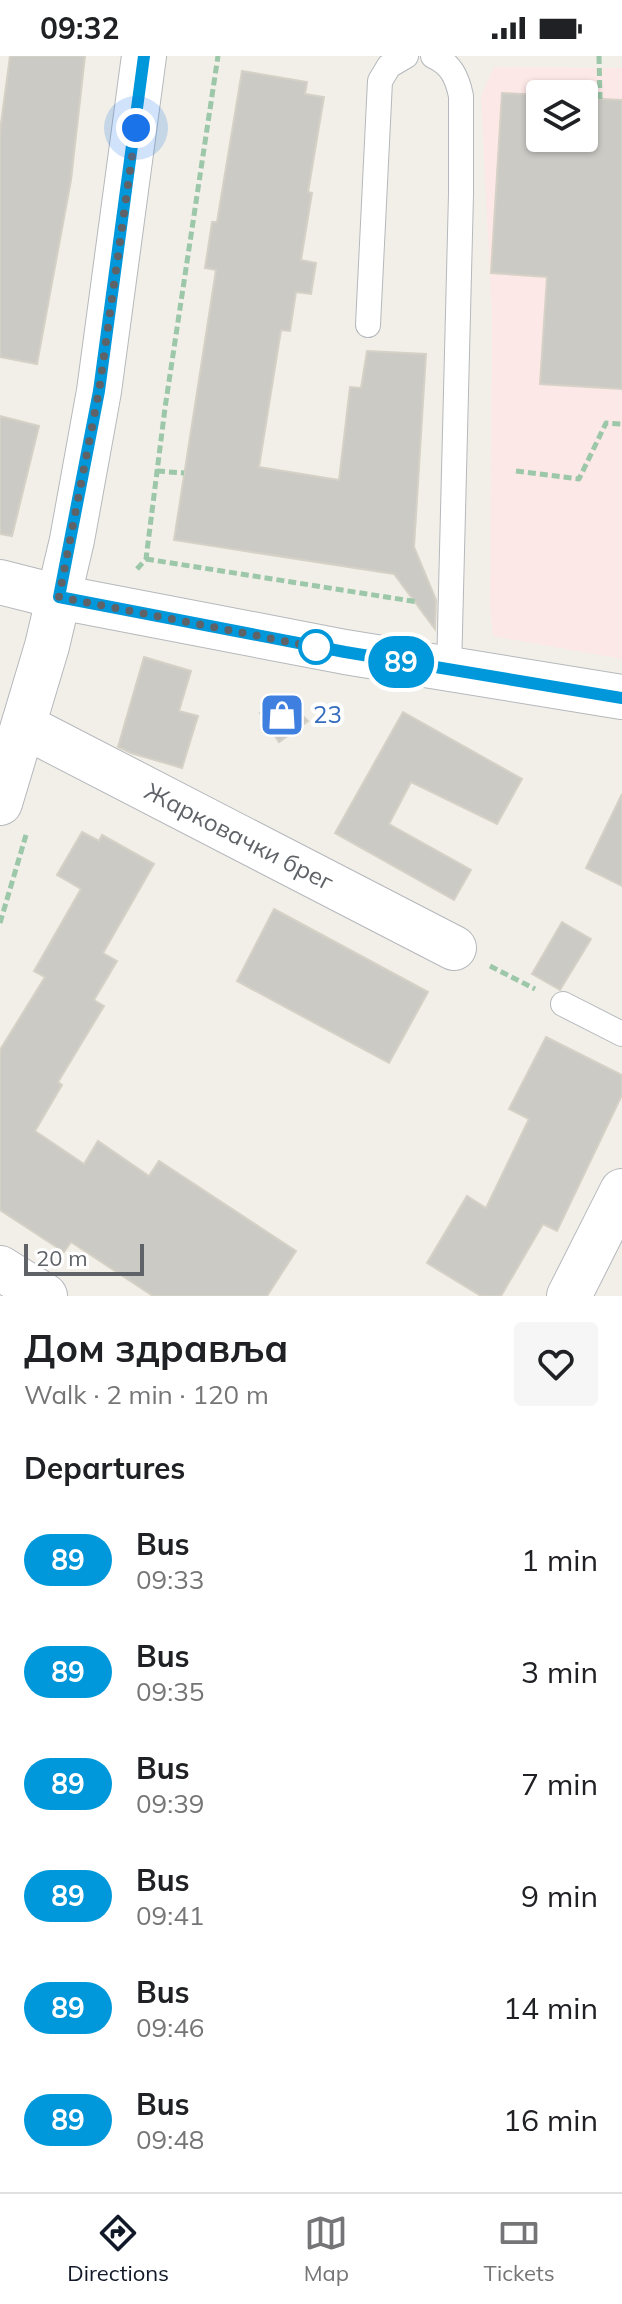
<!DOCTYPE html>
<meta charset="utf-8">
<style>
:root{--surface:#fff;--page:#f6f6f6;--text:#202124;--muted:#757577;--line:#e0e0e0;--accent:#111827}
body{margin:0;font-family:Mulish,sans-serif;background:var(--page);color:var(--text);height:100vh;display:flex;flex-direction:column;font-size:30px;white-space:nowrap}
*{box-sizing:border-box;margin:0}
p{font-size:26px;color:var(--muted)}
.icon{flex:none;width:44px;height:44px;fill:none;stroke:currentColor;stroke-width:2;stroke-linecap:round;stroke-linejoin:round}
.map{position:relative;height:1240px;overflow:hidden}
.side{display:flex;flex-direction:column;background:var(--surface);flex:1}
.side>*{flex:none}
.badge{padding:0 16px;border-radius:26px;font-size:28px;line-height:52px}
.fabs{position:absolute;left:526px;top:24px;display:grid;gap:16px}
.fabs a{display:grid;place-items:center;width:72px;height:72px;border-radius:8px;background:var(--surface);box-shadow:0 2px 6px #0004;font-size:40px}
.scale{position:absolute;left:24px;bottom:20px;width:120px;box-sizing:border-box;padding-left:8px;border:4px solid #5f6368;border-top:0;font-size:22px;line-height:28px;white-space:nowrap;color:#5f6368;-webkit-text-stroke:6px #fff;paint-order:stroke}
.you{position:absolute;width:40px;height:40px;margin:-20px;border:6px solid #fff;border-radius:50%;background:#1a73e8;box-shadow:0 0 0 12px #1a73e833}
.map>.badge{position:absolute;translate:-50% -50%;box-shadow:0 0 0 4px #fff}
h2{padding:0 24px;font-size:30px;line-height:72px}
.round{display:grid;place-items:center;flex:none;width:84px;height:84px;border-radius:8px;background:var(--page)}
.overview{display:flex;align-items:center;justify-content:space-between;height:136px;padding:0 24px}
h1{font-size:38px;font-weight:700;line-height:60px}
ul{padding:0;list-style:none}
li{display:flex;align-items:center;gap:24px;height:112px;padding:0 24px}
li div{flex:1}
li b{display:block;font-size:30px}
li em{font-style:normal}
li .badge{min-width:88px;font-weight:700;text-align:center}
.status{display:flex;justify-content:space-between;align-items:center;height:56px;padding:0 40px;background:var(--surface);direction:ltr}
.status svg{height:22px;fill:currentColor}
.tabs{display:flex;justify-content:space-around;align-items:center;height:112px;border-top:2px solid var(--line);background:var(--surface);font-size:22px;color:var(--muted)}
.tabs a{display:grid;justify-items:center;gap:4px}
.tabs .current{color:var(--accent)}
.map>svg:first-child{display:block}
</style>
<div class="status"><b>09:32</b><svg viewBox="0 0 49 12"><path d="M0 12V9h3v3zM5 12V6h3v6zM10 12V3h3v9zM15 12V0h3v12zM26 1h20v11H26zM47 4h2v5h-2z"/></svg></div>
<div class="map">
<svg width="622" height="1240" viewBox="0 0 622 1240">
<rect width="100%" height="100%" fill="#f1efe8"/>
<!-- medical -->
<path fill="#fce8e6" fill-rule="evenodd" d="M494 11 622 12V603L493 580 490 549 492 261 481 40ZM540 38H584V82H540Z"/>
<!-- building -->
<g fill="#cccac5" stroke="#d6d1c6" stroke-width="2">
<path d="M10 0H85L71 124 37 308 0 301V75Z"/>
<path d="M242 15 307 26 305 38 324 41 308 136 312 137 301 204 316 207 311 238 296 236 290 275 281 274 259 411 339 424 350 331 361 332 367 295 426 298 414 491 436 544 435 573 394 518 174 484 216 214 205 212 212 166H217Z"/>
<path d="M502 37 540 39V82H584V42L622 44V333L540 328 547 221 491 217Z"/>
<path d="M0 360 39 370 12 480 0 478Z"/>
<path d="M144 601 191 615 179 655 198 660 182 712 131 697 118 691Z"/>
<path d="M280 647 292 648 308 665 279 686 260 657Z"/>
<path d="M403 656 522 723 497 768 411 726 389 768 471 814 454 844 335 777Z"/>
<path d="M622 738V830L586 812Z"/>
<path d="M82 776 99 785 102 779 154 808 103 897 117 905 94 944 104 950 58 1026 62 1029 35 1075 84 1108 98 1085 149 1120 159 1105 296 1195 267 1240H153L71 1186 64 1196 0 1154V994L45 921 34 915 81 833 57 819Z"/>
<path d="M274 853 428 936 389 1007 237 925Z"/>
<path d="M562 866 591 883 560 934 532 918Z"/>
<path d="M546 981 622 1019V1039L557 1175 543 1168 501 1240H481L427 1207 467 1140 486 1152 529 1063 509 1053Z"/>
</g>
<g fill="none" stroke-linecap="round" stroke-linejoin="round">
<!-- service casing -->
<g stroke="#b5b8bc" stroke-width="26">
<g id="service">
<path d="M433 0C451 8 457 21 461 40V138L449 614"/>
<path d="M368 269 380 25 389 10 406 0"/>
<path d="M563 948 622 978"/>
</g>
</g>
<!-- minor casing -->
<g stroke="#b5b8bc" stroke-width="46">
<g id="minor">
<path d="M0 526 59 541"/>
<path d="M24 670 454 892"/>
<path d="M0 1212 45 1240"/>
<path d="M569 1240 622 1135"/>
</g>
</g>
<!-- tertiary casing -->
<g stroke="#b5b8bc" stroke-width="46">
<g id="tertiary">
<path d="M59 541 345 596 622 641"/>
<path d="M0 747 47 590 72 484 99 335 144 0"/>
</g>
</g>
<!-- path -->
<g stroke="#9cc7a9" stroke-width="5" stroke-dasharray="8 4" stroke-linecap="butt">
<path d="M599 0 600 43"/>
<path d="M157 415 184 417"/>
<path d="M516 415 579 423 606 367 622 368"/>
<path d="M146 503 418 546"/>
<path d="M137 513 146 503 165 352 218 0"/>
<path d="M0 867 26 779"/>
<path d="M490 910 535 933"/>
</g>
<!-- service -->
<use href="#service" stroke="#fff" stroke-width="24"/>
<!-- minor -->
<use href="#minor" stroke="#fff" stroke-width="44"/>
<!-- tertiary -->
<use href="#tertiary" stroke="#fff" stroke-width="44"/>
</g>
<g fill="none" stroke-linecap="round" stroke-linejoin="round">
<!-- line casing -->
<g stroke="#fff" stroke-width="18">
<path id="line" d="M144 0 99 335 59 541 345 596 622 642"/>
</g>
<!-- line -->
<use href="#line" stroke="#0098da" stroke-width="12"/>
<!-- walk -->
<path stroke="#5f6368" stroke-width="8" stroke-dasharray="0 14.4" d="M136 72 99 335 59 541 320 592 316 591"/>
</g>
<!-- icons -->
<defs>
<g id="shop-square" transform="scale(2.3)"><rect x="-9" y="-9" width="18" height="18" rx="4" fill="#3f7fe0" stroke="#fff"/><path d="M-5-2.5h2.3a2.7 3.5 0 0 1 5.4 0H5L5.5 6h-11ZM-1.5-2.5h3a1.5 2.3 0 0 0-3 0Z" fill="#fff"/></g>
</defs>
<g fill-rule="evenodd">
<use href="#shop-square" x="282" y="659"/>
</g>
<!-- markers -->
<circle fill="#fff" stroke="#0098da" stroke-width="4" cx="316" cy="591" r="16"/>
<g text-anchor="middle" stroke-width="8" stroke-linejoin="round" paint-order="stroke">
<!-- shop labels -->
<g font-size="24" fill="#366cbe" stroke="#fff" text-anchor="start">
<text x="313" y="667">23</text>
</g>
<!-- street labels -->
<g font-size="24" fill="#5f6368" stroke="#fff">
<text transform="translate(239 781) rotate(27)" y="8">Жарковачки брег</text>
</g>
</g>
</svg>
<div class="fabs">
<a><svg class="icon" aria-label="layers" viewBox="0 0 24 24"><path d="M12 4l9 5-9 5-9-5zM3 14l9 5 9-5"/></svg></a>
</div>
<div class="scale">20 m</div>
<div class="you" style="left:136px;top:72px"></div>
<b class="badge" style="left:401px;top:606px;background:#0098da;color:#fff">89</b>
</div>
<section class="side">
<div class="overview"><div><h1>Дом здравља</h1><p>Walk · 2 min · 120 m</p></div><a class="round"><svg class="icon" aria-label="heart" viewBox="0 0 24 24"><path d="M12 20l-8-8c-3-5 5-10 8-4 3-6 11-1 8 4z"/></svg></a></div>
<h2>Departures</h2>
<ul>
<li><span class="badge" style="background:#0098da;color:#fff">89</span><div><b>Bus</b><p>09:33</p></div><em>1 min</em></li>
<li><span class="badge" style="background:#0098da;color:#fff">89</span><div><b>Bus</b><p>09:35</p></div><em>3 min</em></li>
<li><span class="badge" style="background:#0098da;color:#fff">89</span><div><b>Bus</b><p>09:39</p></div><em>7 min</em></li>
<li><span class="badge" style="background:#0098da;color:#fff">89</span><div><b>Bus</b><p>09:41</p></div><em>9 min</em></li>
<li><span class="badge" style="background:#0098da;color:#fff">89</span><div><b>Bus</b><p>09:46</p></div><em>14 min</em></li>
<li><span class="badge" style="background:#0098da;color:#fff">89</span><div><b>Bus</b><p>09:48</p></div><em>16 min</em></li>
</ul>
</section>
<nav class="tabs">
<a class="current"><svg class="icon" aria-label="directions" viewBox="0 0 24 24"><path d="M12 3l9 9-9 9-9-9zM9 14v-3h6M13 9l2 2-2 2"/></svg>Directions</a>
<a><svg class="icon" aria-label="map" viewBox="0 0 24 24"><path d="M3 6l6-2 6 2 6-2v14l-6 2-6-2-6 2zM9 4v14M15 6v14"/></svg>Map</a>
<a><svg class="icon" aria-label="tickets" viewBox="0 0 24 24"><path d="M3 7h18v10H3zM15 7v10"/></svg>Tickets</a>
</nav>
